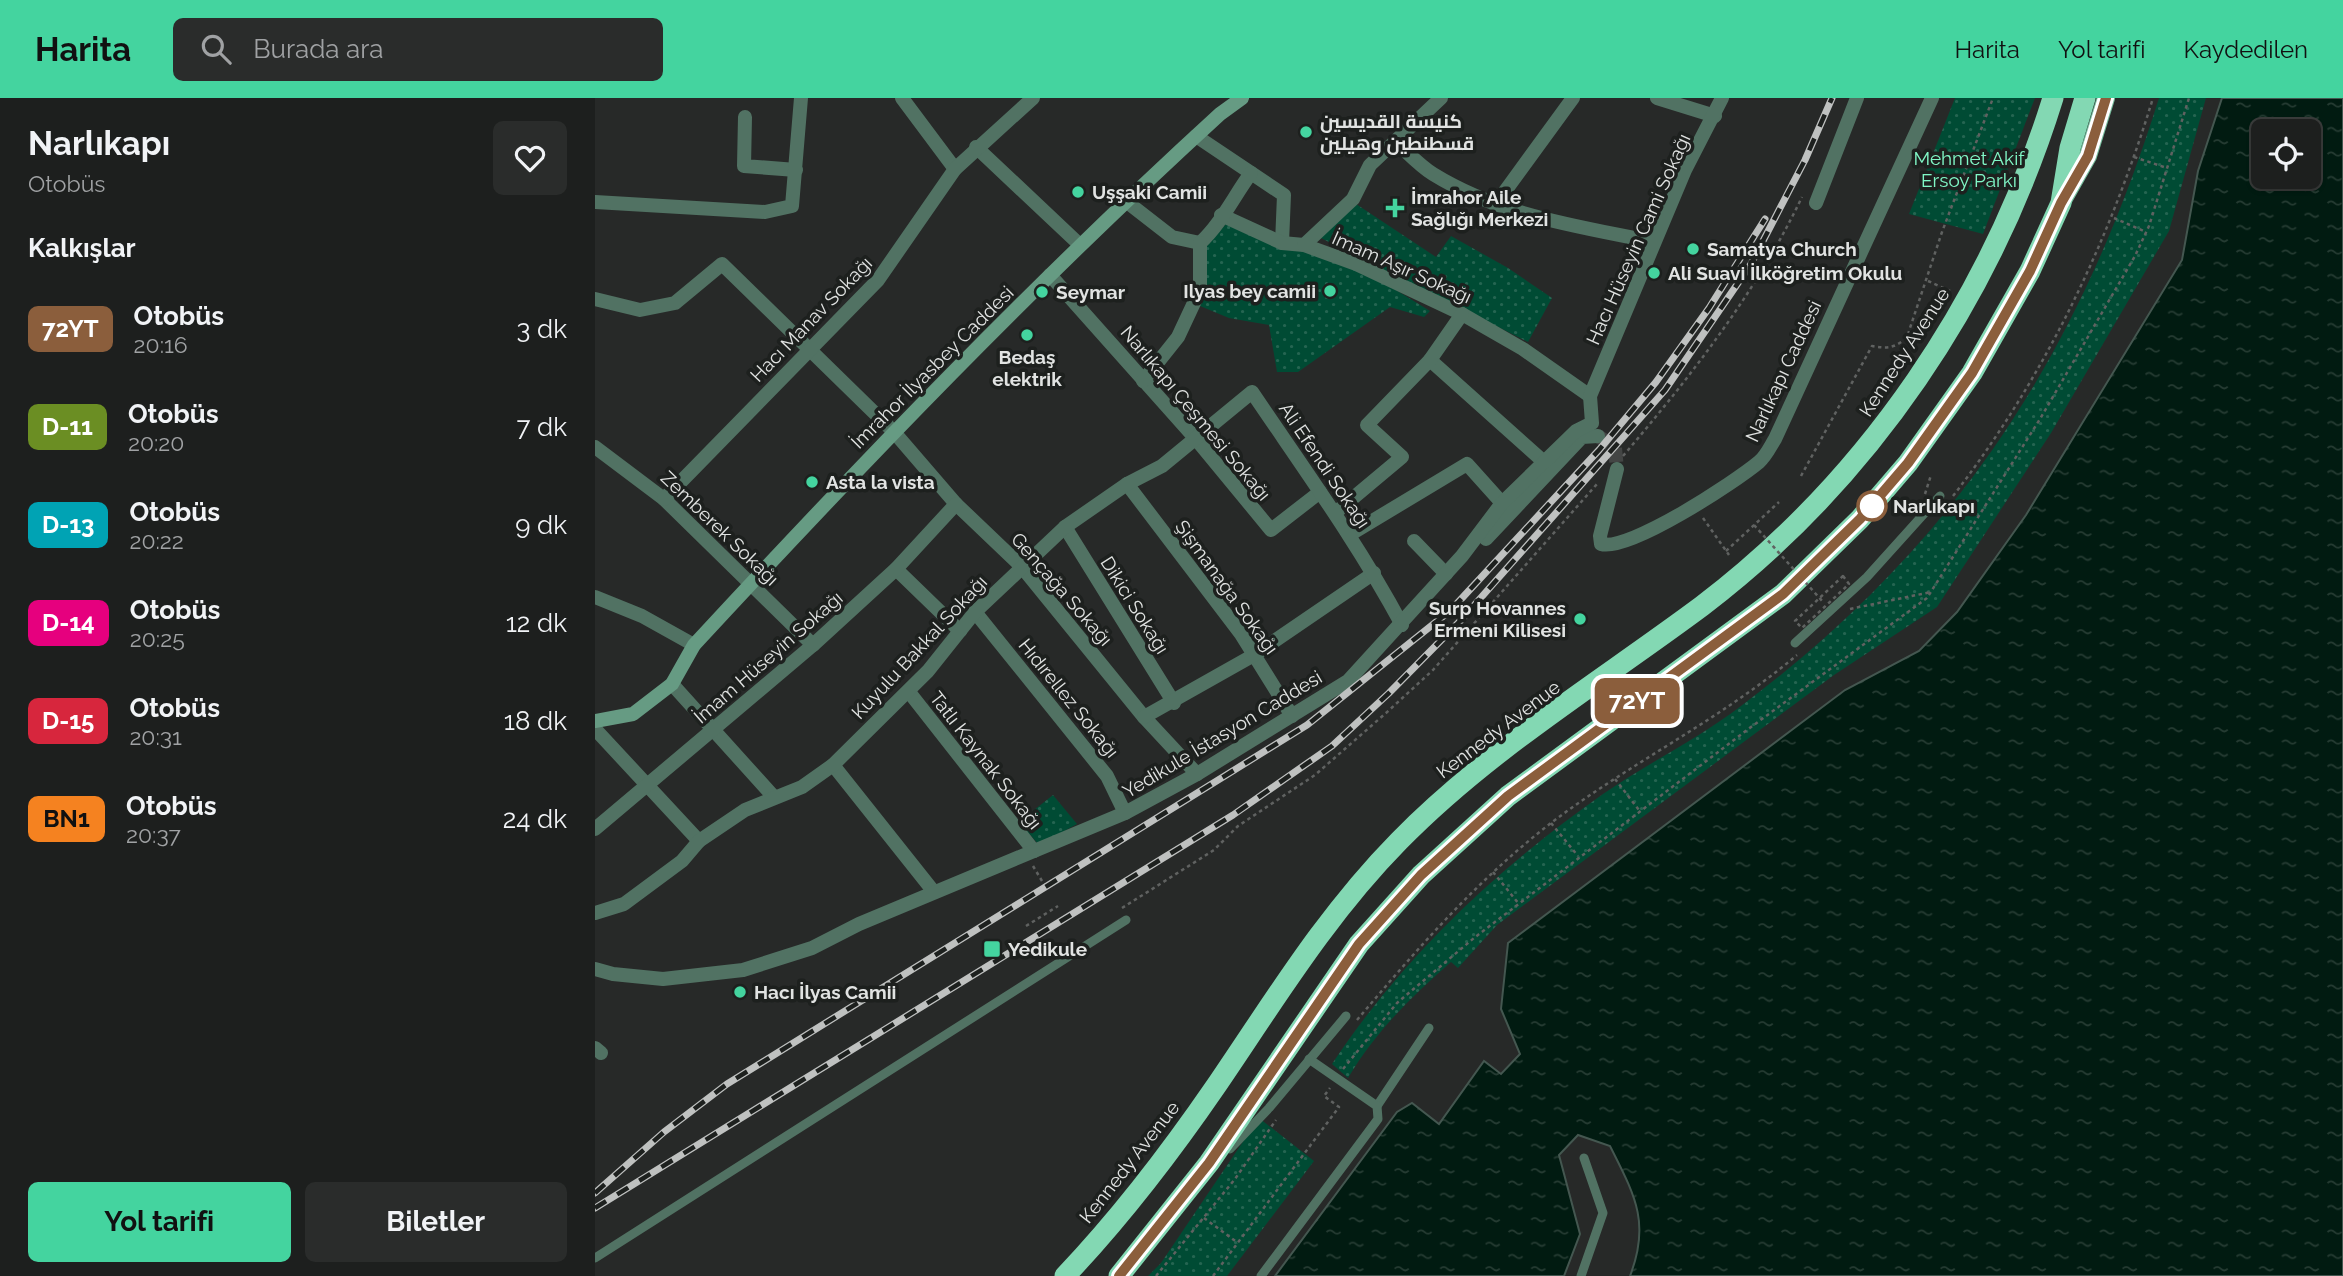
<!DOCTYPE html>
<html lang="tr">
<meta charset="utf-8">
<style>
:root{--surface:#1d1f1e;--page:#2a2c2b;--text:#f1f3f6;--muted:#a0a2a4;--line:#3b3d3c;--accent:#44d49f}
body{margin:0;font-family:Raleway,Cairo,sans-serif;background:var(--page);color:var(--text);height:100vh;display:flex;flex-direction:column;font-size:26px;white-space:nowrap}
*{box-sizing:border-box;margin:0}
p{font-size:23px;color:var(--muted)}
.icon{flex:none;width:38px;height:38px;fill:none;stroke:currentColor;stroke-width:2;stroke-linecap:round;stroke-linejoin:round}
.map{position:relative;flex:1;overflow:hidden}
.panel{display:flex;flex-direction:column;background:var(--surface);width:595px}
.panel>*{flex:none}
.badge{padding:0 14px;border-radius:10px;font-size:24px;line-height:46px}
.tools{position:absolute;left:1656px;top:21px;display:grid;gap:14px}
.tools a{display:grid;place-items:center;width:70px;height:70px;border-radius:10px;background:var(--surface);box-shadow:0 2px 5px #0004,0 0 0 2px var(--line);font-size:35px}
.map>.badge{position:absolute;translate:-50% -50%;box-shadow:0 0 0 4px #fff}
h2{padding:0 28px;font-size:26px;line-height:63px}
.round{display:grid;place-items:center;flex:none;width:74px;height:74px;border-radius:10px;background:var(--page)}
.summary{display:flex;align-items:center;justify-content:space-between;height:119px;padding:0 28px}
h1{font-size:33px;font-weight:700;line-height:52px}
.button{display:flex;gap:14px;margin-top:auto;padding:14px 28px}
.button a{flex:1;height:80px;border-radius:10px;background:var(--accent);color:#111;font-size:28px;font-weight:700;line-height:80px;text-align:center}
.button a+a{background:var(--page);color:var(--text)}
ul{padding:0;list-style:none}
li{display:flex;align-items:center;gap:21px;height:98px;padding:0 28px}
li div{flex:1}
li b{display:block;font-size:26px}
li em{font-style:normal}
li .badge{min-width:77px;font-weight:700;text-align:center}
header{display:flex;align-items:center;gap:42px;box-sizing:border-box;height:98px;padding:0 35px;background:var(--accent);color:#111}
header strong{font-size:33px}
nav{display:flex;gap:38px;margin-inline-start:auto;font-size:24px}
.search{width:490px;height:63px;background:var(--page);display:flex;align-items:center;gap:18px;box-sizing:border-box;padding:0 24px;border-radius:10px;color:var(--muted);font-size:26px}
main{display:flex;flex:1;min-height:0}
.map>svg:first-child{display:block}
</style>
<header>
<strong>Harita</strong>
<div class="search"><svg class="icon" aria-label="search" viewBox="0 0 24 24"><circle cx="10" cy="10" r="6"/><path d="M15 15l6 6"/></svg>Burada ara</div>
<nav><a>Harita</a><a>Yol tarifi</a><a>Kaydedilen</a></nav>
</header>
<main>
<section class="panel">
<div class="summary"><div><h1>Narlıkapı</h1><p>Otobüs</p></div><a class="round"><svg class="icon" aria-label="heart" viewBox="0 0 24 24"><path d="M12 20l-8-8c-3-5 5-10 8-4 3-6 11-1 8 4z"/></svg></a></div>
<h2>Kalkışlar</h2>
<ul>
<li><span class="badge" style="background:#8b5e3c;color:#fff">72YT</span><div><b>Otobüs</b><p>20:16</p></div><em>3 dk</em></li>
<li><span class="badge" style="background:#6b8e23;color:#fff">D-11</span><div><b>Otobüs</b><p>20:20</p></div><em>7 dk</em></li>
<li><span class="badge" style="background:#00a3b4;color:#fff">D-13</span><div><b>Otobüs</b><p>20:22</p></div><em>9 dk</em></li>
<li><span class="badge" style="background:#e6007e;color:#fff">D-14</span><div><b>Otobüs</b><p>20:25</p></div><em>12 dk</em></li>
<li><span class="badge" style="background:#d7263d;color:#fff">D-15</span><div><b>Otobüs</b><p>20:31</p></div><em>18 dk</em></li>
<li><span class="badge" style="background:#f58220;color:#111">BN1</span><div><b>Otobüs</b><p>20:37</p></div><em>24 dk</em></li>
</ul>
<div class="button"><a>Yol tarifi</a><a>Biletler</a></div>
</section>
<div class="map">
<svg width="1748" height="1178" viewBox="0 0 1748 1178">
<defs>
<pattern id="green-dots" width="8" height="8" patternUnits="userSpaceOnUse" patternTransform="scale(1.75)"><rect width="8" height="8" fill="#004b34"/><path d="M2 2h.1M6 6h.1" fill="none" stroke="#256551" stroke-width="1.8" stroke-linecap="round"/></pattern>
<pattern id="water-ripples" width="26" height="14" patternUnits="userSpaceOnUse" patternTransform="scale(1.75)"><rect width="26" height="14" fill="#011b11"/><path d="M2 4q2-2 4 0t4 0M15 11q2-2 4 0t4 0" fill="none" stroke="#263c33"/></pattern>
</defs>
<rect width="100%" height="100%" fill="#272928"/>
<!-- green -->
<g fill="url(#green-dots)">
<path d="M1360 0H1440L1388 136 1314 116Z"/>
<path d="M1564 0H1611L1574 133 1456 335 1342 509 1239 577 902 827 863 870 856 864C816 899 781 933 753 980L737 966C807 860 904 769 1008 696 1053 665 1103 641 1146 608 1362 446 1484 256 1564 0Z"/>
<path d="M752 100 841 159 856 138 913 170 957 200 933 244 722 138Z"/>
<path d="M635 121 770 173 835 213 829 219 795 209 703 274H682L674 227 634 220 605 208V156Z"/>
<path d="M458 697 482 726 444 747 424 724Z"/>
<path d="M664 1020 719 1063 632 1178H553L566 1165Z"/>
</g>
<!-- water -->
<path fill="url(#water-ripples)" stroke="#445750" stroke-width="2" fill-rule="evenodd" d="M1627 0H1748V1178H1035C1056 1124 1039 1096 1015 1048L983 1037 964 1057 985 1136 969 1178H680L802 1014 817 1005 844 1026 889 963 906 976 925 956 906 911 913 845 1250 592 1324 553 1362 514 1431 417 1587 162 1603 73ZM1668 33H1713V79H1668Z"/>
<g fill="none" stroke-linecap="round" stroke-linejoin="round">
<!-- street-tunnel -->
<path stroke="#434544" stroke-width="14" stroke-dasharray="14 7" stroke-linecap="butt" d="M1003 338 1020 350 1022 371"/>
<!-- path -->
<g stroke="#606261" stroke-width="2.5" stroke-dasharray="3.5 3.5" stroke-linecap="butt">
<path d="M1539 59 1572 70"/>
<path d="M1519 120 1551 134"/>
<path d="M1333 183 1355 193"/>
<path d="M1028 358C1096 278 1161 195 1207 99"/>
<path d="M1206 378 1277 248C1292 251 1301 250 1312 239L1347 134 1398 0"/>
<path d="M1330 396 1336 377"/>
<path d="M1358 398C1450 279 1514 144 1558 0"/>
<path d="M1108 420 1134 457"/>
<path d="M1131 453 1184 404"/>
<path d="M1248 478 1254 486 1207 530 1200 523Z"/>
<path d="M1255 511 1336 494"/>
<path d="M1020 681 1044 712"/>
<path d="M956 725 983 758"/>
<path d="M438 768 450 788"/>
<path d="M898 774 924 806"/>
<path d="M527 810 619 752 643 728 720 677 791 615 838 572 1002 386"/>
<path d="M431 828 463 808"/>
<path d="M762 922C822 851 882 782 956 725 1035 665 1125 622 1202 557"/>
<path d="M748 971 802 905 879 840 1152 632 1332 500 1445 321 1540 158 1554 128 1594 0"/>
<path d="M609 1120 643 1145"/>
<path d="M561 1178 640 1081 681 1022"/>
<path d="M618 1178 744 1009 729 998 735 990"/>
</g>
<!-- lane -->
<g stroke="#517263" stroke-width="9">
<path d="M1200 545 1272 479 1345 398"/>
<path d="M782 1008 834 930"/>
<path d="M635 1051 674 1010 751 918"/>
<path d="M0 1160 531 822"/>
<path d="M666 1178 783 1021 782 1008 714 961"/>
<path d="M986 1178 1008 1115 989 1060"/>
</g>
<!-- street -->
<g stroke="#517263" stroke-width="14">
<path d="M307 0 360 71"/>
<path d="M1062 0 1120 18"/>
<path d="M150 19 149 68 201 72"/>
<path d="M601 38 689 97 687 145"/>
<path d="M802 45C813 55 825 68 838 76 906 118 982 128 1059 144"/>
<path d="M381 49 485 147"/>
<path d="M0 104 170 114 197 108 206 0"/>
<path d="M532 104 577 139 605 145"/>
<path d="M1221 105 1262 0"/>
<path d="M900 107 978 0"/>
<path d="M626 117 687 145 709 147 761 166 867 216 928 251 995 298"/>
<path d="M605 145C626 126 639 98 656 75"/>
<path d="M709 147 758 101 775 67 846 0"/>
<path d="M455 177 601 341 676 432 725 394"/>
<path d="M0 201 45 212 80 205 127 166 299 334 361 406 427 469 549 619 602 676"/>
<path d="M835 262 949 364"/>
<path d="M548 283 583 239 605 192V145"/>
<path d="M0 349 69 401 218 547"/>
<path d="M1022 371 1005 438 1006 446C1034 454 1140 384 1164 364 1171 358 1175 349 1180 341L1337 0"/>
<path d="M532 386 646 536 697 618"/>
<path d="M69 401 283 182 360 71 438 0"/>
<path d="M740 415 807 359 772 327 835 262 867 216"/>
<path d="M470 429 579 605"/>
<path d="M754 437 872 366 907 405"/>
<path d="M891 441 987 339 1003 338"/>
<path d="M819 443 851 476"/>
<path d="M301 471 365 533"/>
<path d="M0 499 47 518 99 547"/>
<path d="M380 514 512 678 530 715"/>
<path d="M77 586 178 698"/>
<path d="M314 594 439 753"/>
<path d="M549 619 659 557 779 475"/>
<path d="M0 631 104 743"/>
<path d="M238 667 339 794"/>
<path d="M0 731 218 547 301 471 361 406"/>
<path d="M0 815 29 806 87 763 104 743 150 712 207 689 238 667 333 573 380 514 470 429 532 386 567 368 657 294C709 371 763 445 807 527"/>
<path d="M0 871 18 876 68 881 148 872 217 850 264 826 530 715 602 676 753 583 867 458 907 405 981 333 997 325 995 298 1090 72 1127 0"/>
<path d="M0 950 6 955"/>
</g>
<!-- secondary -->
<path stroke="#669b83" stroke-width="14" d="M0 623 38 616 77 586 99 547C268 364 441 184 625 16L647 0"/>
<!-- primary -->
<path stroke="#75bb9c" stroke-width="18" d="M1468 102 1493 58 1511 0"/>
<!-- highway -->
<g stroke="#83d8b3" stroke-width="21">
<path d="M470 1178C526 1119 575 1055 621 988 679 903 731 817 804 743 893 652 1005 584 1107 508 1274 381 1396 200 1458 0"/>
<path d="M524 1178 614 1065 764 846 826 777 913 698 1188 496 1265 421 1313 365 1377 275 1435 173 1466 105 1475 50 1490 0"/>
</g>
<!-- rail casing -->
<g stroke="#bfc1c0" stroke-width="7">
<g id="rail">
<path d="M0 1095 69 1034 132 986 712 627 856 512 1004 352 1061 284 1114 210 1170 121"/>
<path d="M0 1110 638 717 737 648 794 595 867 521 1070 292 1156 166 1210 62 1237 0"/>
</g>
</g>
<!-- rail -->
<use href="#rail" stroke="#1d201e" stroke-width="4.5" stroke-dasharray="13" stroke-linecap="butt"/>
<!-- path-bridge -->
<path stroke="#606261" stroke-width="2.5" stroke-dasharray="3.5 3.5" stroke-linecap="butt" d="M1159 427 1229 505"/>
</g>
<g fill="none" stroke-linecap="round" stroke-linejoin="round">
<!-- line casing -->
<g stroke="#fff" stroke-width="16">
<path id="line" d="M524 1178 614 1065 764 846 826 777 913 698 1188 496 1265 421 1313 365 1377 275 1435 173 1466 105 1493 58 1511 0"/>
</g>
<!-- line -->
<use href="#line" stroke="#8b5e3c" stroke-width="10"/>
</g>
<!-- markers -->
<g fill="#44d49f" stroke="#1d201e" stroke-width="2.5">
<circle cx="711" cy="34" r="7"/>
<circle cx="483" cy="94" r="7"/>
<path d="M796.5 99.5h7v7h7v7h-7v7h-7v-7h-7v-7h7z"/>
<circle cx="1098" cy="151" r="7"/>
<circle cx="1059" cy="175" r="7"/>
<circle cx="735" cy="193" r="7"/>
<circle cx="447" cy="194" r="7"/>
<circle cx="432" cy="237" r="7"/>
<circle cx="217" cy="384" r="7"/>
<circle cx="985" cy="521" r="7"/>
<rect x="388" y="842" width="18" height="18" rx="3.5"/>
<circle cx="145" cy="894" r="7"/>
</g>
<circle fill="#fff" stroke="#8b5e3c" stroke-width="3.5" cx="1277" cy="408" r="14"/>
<g text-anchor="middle" stroke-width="7" stroke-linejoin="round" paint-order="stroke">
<!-- poi labels -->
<g font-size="19" font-weight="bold" fill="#e1e3e2" stroke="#1d201e" text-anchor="start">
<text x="725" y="30">كنيسة القديسين<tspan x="725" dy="22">قسطنطين وهيلين</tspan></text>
<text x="497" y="101">Uşşaki Camii</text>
<text x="816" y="106">İmrahor Aile<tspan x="816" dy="22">Sağlığı Merkezi</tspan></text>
<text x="1112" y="158">Samatya Church</text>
<text x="1073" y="182">Ali Suavi İlköğretim Okulu</text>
<text x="721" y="200" text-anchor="end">Ilyas bey camii</text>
<text x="461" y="201">Seymar</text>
<text x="432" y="266" text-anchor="middle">Bedaş<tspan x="432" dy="22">elektrik</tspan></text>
<text x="231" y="391">Asta la vista</text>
<text x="971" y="517" text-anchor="end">Surp Hovannes<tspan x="971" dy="22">Ermeni Kilisesi</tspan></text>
<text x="413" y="858">Yedikule</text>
<text x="159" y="901">Hacı İlyas Camii</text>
</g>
<!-- park labels -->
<g font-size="19" fill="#80f7c6" stroke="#1d201e">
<text x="1374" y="67">Mehmet Akif<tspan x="1374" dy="22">Ersoy Parkı</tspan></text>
</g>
<!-- street labels -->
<g font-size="19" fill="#e1e3e2" stroke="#1d201e">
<text transform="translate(1043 141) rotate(-66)" y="7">Hacı Hüseyin Cami Sokağı</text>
<text transform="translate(807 169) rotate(24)" y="7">İmam Aşır Sokağı</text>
<text transform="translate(216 221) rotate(-46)" y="7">Hacı Manav Sokağı</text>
<text transform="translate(1309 254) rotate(-57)" y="7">Kennedy Avenue</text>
<text transform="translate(337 269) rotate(-45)" y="7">İmrahor İlyasbey Caddesi</text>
<text transform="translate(1188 273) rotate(-65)" y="7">Narlıkapı Caddesi</text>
<text transform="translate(601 315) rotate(50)" y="7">Narlıkapı Çeşmesi Sokağı</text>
<text transform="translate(730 367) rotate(56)" y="7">Ali Efendi Sokağı</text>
<text transform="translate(125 430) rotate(44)" y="7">Zemberek Sokağı</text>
<text transform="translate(632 489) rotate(54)" y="7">Şişmanağa Sokağı</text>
<text transform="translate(467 491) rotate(49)" y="7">Gençağa Sokağı</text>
<text transform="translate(540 507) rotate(58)" y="7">Dikici Sokağı</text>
<text transform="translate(324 549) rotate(-47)" y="7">Kuyulu Bakkal Sokağı</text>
<text transform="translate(173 559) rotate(-41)" y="7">İmam Hüseyin Sokağı</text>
<text transform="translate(474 600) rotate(51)" y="7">Hıdırellez Sokağı</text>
<text transform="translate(903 631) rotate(-37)" y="7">Kennedy Avenue</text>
<text transform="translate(627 636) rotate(-31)" y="7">Yedikule İstasyon Caddesi</text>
<text transform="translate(391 662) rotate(52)" y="7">Tatlı Kaynak Sokağı</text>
<text transform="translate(534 1064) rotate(-52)" y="7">Kennedy Avenue</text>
</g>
<!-- stop labels -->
<g font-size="19" font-weight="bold" fill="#e1e3e2" stroke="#1d201e" text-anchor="start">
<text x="1298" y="415">Narlıkapı</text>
</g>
</g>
</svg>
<div class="tools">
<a><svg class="icon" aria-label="locate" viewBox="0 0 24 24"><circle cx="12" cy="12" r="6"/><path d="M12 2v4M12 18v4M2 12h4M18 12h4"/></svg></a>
</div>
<b class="badge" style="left:1042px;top:603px;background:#8b5e3c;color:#fff">72YT</b>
</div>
</main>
